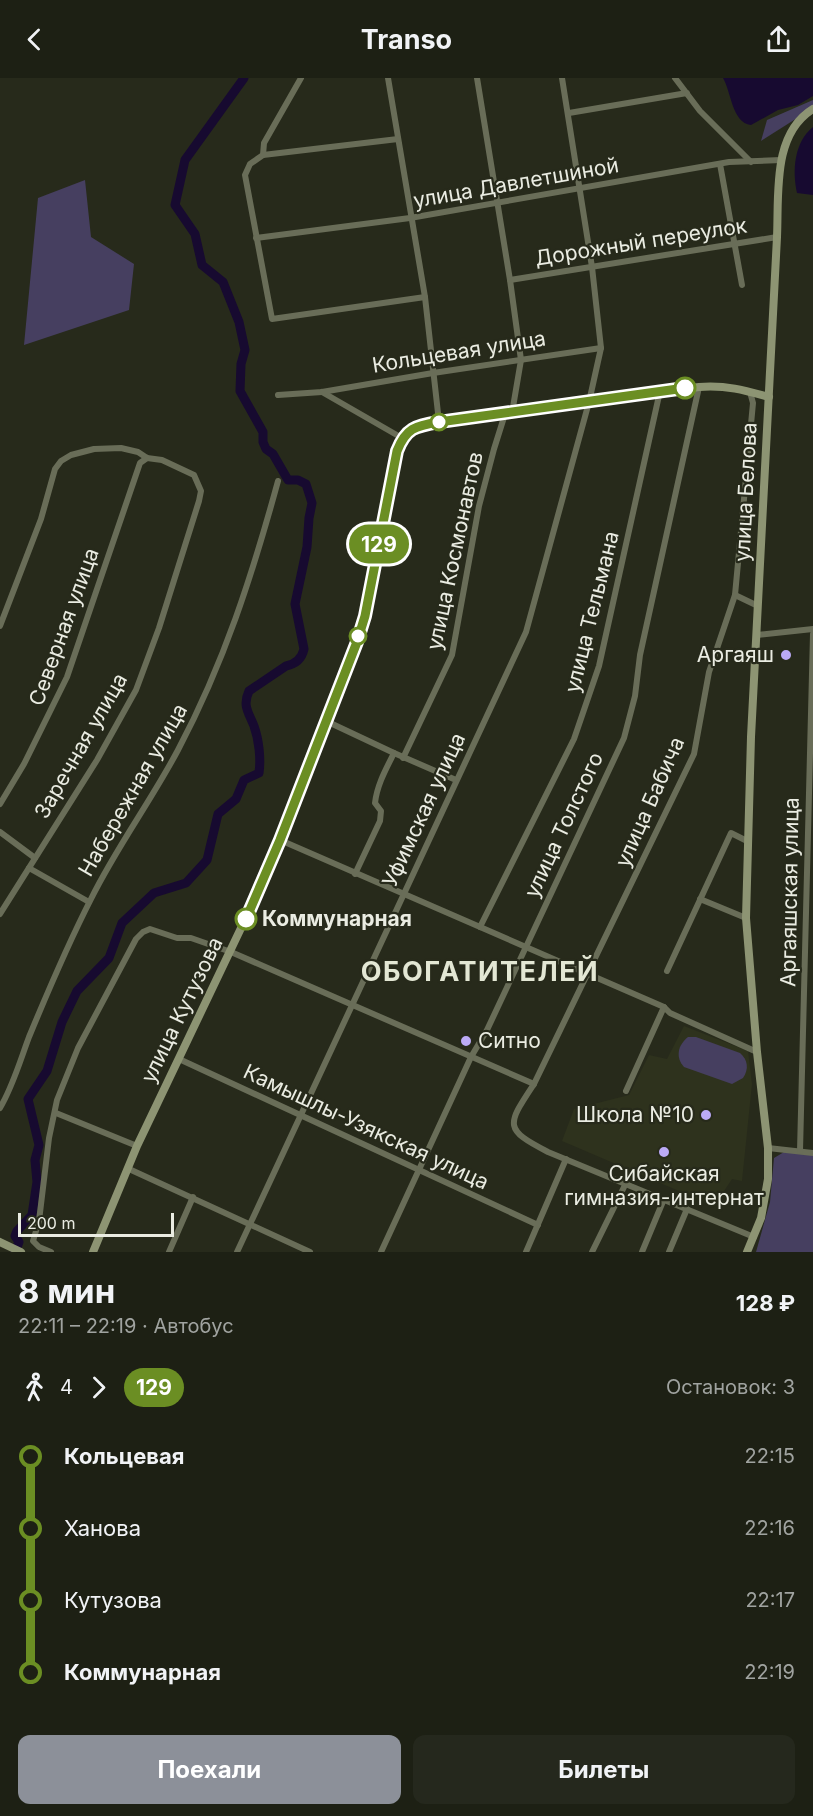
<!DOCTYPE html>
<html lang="ru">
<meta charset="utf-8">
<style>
:root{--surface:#1d2014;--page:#25281d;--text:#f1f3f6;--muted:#a0a3a0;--accent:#8c9099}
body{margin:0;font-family:Inter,sans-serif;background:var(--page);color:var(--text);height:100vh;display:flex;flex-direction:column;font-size:22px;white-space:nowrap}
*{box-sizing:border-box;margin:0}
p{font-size:20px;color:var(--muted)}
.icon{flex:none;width:33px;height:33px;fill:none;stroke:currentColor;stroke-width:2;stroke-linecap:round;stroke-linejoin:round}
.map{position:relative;height:1174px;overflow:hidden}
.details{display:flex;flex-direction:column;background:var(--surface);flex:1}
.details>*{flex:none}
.badge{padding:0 12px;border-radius:20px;font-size:21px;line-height:39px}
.scale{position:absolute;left:18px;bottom:15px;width:156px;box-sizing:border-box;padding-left:6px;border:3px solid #eaece2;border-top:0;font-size:16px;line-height:21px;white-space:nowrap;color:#eaece2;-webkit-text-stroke:4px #272a1b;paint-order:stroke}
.map>.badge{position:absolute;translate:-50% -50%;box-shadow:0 0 0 3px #fff}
.legs{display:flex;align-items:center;gap:9px;height:66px;padding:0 18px;font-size:20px}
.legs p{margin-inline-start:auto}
.overview{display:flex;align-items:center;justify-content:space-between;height:102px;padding:0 18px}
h1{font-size:33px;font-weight:700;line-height:45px}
.cta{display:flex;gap:12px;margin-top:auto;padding:12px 18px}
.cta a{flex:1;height:69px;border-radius:12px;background:var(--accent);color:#fff;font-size:24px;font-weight:700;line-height:69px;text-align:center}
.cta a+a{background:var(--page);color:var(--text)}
ul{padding:0 18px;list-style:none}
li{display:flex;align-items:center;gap:21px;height:72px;font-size:22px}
li i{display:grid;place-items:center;width:9px;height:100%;margin:0 8px;background:currentColor}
li i::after{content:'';width:15px;height:15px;margin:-8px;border:4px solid;border-radius:50%;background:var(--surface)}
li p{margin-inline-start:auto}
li:first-child i{background:linear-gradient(#0000 50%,currentColor 0)}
li:last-child i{background:linear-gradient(currentColor 50%,#0000 0)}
header{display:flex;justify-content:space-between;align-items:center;height:78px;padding:0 18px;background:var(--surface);font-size:27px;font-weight:700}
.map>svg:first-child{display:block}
</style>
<header><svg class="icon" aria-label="back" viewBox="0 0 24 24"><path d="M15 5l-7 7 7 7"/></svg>Transo<svg class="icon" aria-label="share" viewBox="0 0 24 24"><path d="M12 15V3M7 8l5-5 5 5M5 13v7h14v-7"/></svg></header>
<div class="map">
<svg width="813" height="1174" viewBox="0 0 813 1174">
<rect width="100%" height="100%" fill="#272a1b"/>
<!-- built -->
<path fill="#2e321d" d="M684 948 748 973 752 1006 742 1103 732 1101 714 1128 562 1063 574 1031 629 1017 649 977 667 981Z"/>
<!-- green -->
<g fill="#463f60">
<path d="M813 22V30L761 63 767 42Z"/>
<path d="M85 102 91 159 134 186 129 232 24 267 38 120Z"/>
<path d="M688 959H696L740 975C748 982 749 991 743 1000L732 1006 684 989C675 979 678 967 688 959Z"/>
<path d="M784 1074 813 1075V1174H756L770 1124 774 1080Z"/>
</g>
<!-- water -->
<g fill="#170a30">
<path d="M723 0H813V18L798 27 778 32 751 47C732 45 731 13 723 0Z"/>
<path d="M813 49V117L797 115C792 93 794 64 813 49Z"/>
</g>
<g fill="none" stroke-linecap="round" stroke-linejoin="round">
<!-- river -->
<path stroke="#170a30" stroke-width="9" d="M15 1174 19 1164 15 1158 17 1153 32 1137 37 1104 35 1082 39 1067 28 1021 47 993 62 944 77 913 109 880 122 845 154 815 186 805 207 782 218 736 236 721 244 702 259 695C261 681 259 662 254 648 249 635 242 628 249 613L286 588C296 586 302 580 304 571L295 526 307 469 309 440 312 425 306 406 298 402H288L273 376 266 371 263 364V354L240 313 241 286 245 272 239 244 223 204 202 187 195 156 175 127 185 82 244 0"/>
<!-- minor -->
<g stroke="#696d58" stroke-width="6">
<path d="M301 0 264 65 263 77 250 86 245 97 272 241 425 219"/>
<path d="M388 0 425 219 439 344"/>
<path d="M477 0 510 202 521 282 512 335"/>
<path d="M675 0 700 33 751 84"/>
<path d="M569 35 687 15"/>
<path d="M263 77 398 61"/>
<path d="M720 86 742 207"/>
<path d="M256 160 410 140 729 84 781 82"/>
<path d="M510 202 777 159"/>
<path d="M322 314 402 360"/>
<path d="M750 314 753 325 735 517 709 594 694 676 534 1006C507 1047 503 1051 548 1074L754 1159"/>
<path d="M278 317 322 314 433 295 601 270"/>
<path d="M735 517 758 528"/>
<path d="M0 548 41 441 55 391 61 383 71 377 94 371 121 370 138 374 147 380 162 382 194 397 201 413 199 423 159 550 136 612 97 682 0 836"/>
<path d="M757 557 813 551"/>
<path d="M326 643 394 675 456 702"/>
<path d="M403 680 452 577 479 428 494 371 505 336"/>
<path d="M0 726 24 686 67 599 140 385 147 380"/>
<path d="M0 754 35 780"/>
<path d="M280 762 664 929 670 935 757 974"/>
<path d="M29 790 89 824"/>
<path d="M355 796 380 743 381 733 375 725C377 707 386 691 394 675"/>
<path d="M700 821 746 840"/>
<path d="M480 849 574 661 599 588 660 313"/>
<path d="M667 893 731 755 747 763"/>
<path d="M179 981 538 1147"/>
<path d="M626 1013 664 929"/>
<path d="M0 1030C13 1008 20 983 29 959 48 913 68 866 91 821 116 770 151 723 178 672 224 585 252 498 278 403"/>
<path d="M56 1035 137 1068"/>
<path d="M768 1070 813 1075"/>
<path d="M800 1073 813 556"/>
<path d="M129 1091 310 1174"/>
<path d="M51 1174 39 1169 33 1163 39 1143 49 1060 57 1022 78 970 136 861 143 854 150 851 177 860H191L231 874 534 1006"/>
<path d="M169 1174 193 1119"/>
<path d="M237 1174 526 554 589 324 601 270 592 189 562 0"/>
<path d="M381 1174 471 979 487 952 624 660 635 618 640 577 699 309"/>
<path d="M526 1174 566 1081"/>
<path d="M592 1174 626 1105"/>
<path d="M642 1174 664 1121"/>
<path d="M669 1174 687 1131"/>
</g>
<!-- secondary -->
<g stroke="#8d9473" stroke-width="8">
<path d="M0 1164 21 1174"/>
<path d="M93 1174 137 1068 253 825 280 762 357 564 365 538 397 373 406 355 423 346 699 309C726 307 744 312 769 319"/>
<path d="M747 1174 761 1140 768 1101V1070L757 974 746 840 751 659 777 159C779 116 772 56 813 31"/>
</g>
</g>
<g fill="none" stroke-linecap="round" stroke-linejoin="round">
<!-- line-1 casing -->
<g stroke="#fff" stroke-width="14">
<path id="line-1" d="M246 841 280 762 357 564 365 538 397 373C406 350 415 348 439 344L685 310"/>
</g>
<!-- line-1 -->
<use href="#line-1" stroke="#6b8e23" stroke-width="9"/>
</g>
<!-- markers -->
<g fill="#fff" stroke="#6b8e23" stroke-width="3">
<circle cx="685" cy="310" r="10"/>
<circle cx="439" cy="344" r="8"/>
<circle cx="358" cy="558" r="8"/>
<circle cx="246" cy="841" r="10"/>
</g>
<g fill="#bbaaf6" stroke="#272a1b" stroke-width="2">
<circle cx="786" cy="577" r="6"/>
<circle cx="466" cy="963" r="6"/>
<circle cx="706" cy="1037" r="6"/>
<circle cx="664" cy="1074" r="6"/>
</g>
<g text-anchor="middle" stroke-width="4.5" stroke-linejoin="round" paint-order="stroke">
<!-- street labels -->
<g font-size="21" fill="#eaece2" stroke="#272a1b">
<text transform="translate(516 105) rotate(-10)" y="7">улица Давлетшиной</text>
<text transform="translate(641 164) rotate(-9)" y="7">Дорожный переулок</text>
<text transform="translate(459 274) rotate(-9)" y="7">Кольцевая улица</text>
<text transform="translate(746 414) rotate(-87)" y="7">улица Белова</text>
<text transform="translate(455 473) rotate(-78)" y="7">улица Космонавтов</text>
<text transform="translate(592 534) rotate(-76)" y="7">улица Тельмана</text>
<text transform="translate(64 549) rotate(-70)" y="7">Северная улица</text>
<text transform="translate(81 668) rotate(-60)" y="7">Заречная улица</text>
<text transform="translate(133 712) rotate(-60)" y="7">Набережная улица</text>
<text transform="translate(650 724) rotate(-66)" y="7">улица Бабича</text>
<text transform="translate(424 732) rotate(-65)" y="7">Уфимская улица</text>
<text transform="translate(564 747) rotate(-65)" y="7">улица Толстого</text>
<text transform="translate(790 814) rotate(-89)" y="7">Аргаяшская улица</text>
<text transform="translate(182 932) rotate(-64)" y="7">улица Кутузова</text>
<text transform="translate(366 1049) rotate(25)" y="7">Камышлы-Узякская улица</text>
</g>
<!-- poi labels -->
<g font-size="21" fill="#eaece2" stroke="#272a1b" text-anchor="end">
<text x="774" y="584">Аргаяш</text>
<text x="478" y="970" text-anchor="start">Ситно</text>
<text x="694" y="1044">Школа №10</text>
<text x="664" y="1103" text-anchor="middle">Сибайская<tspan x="664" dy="24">гимназия-интернат</tspan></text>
</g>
<!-- stop labels -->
<g font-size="21" font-weight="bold" fill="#eaece2" stroke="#272a1b" text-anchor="start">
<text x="262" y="848">Коммунарная</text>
</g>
<!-- district labels -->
<g font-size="27" font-weight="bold" letter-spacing="1.5" fill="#e3e7d4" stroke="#272a1b">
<text x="480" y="903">ОБОГАТИТЕЛЕЙ</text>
</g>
</g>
</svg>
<div class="scale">200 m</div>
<b class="badge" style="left:379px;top:466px;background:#6b8e23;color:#fff">129</b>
</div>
<section class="details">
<div class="overview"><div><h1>8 мин</h1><p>22:11 – 22:19 · Автобус</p></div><b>128 ₽</b></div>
<div class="legs"><svg class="icon" aria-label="walk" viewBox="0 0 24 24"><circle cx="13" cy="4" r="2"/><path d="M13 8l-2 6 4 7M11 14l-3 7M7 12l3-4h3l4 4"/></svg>4<svg class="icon" aria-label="forward" viewBox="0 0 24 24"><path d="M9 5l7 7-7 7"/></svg><b class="badge" style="background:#6b8e23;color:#fff">129</b><p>Остановок: 3</p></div>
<ul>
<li><i style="color:#6b8e23"></i><b>Кольцевая</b><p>22:15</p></li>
<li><i style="color:#6b8e23"></i><span>Ханова</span><p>22:16</p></li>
<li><i style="color:#6b8e23"></i><span>Кутузова</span><p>22:17</p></li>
<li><i style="color:#6b8e23"></i><b>Коммунарная</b><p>22:19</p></li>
</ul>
<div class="cta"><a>Поехали</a><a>Билеты</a></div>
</section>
